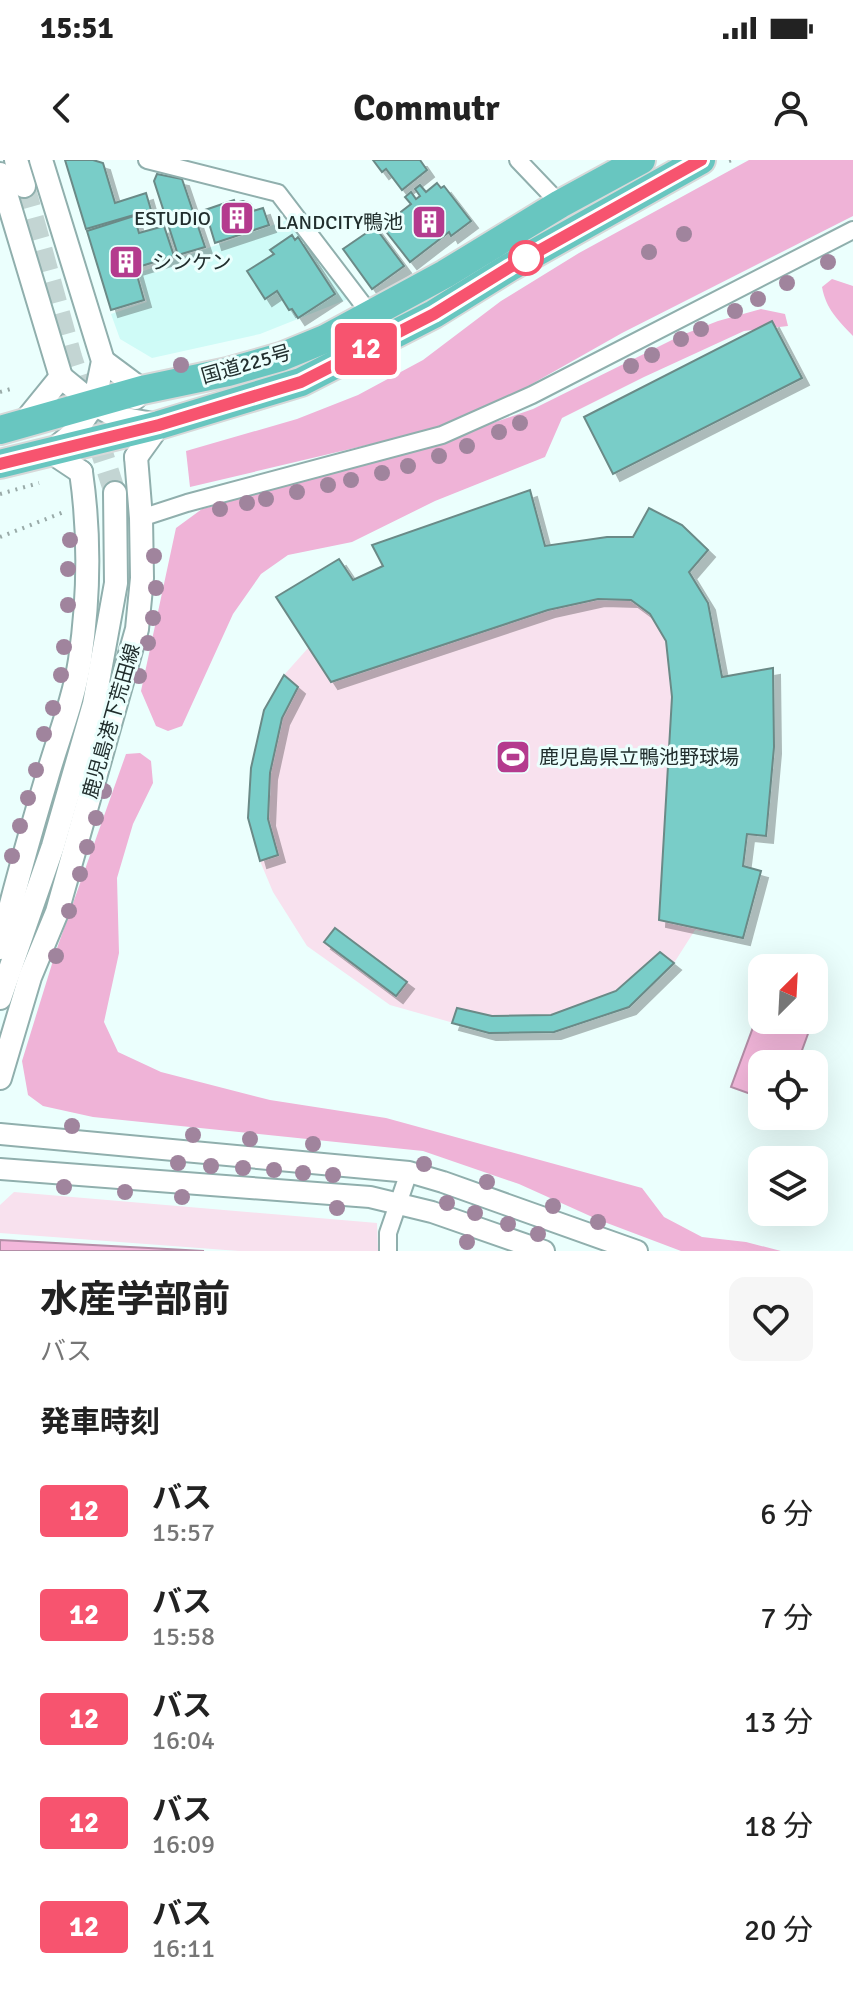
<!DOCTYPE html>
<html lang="ja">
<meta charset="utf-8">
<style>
:root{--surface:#fff;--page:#f6f6f6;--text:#222;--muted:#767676}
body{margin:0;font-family:Signika,"Noto Sans JP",sans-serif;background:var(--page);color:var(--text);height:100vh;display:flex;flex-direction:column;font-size:30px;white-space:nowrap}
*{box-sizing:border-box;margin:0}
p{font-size:26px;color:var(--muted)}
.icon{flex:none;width:44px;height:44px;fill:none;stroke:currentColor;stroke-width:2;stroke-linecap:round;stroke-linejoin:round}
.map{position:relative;height:1091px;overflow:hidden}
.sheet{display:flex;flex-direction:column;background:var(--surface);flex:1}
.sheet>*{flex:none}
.badge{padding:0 16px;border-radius:6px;font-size:28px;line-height:52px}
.needle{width:52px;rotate:24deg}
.tools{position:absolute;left:748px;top:794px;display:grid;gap:16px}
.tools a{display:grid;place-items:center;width:80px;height:80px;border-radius:16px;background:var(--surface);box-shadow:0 8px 32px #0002;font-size:40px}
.map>.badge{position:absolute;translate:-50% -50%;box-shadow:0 0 0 4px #fff}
h2{padding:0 40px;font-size:30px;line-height:72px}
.round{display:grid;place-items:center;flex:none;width:84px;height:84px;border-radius:16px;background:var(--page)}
.head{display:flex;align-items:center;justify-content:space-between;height:136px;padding:0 40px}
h1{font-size:38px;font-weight:700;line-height:60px}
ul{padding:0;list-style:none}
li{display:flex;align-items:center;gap:24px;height:104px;padding:0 40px}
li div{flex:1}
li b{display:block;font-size:30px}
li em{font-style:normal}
li .badge{min-width:88px;font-weight:700;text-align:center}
.status{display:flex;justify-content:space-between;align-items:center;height:56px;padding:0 40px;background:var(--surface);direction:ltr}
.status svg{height:22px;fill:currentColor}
header{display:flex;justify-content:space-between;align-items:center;height:104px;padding:0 40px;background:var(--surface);font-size:36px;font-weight:700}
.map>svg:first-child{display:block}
</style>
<div class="status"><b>15:51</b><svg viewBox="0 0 49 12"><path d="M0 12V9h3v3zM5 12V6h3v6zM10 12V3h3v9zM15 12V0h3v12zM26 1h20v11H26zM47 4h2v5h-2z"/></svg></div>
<header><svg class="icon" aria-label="back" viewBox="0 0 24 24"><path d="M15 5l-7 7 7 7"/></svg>Commutr<svg class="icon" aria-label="person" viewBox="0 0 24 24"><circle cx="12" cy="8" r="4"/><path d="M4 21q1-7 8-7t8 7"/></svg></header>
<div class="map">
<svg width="853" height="1091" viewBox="0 0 853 1091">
<defs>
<filter id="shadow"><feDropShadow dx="7" dy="7" stdDeviation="0" flood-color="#0004"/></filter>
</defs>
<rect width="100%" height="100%" fill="#ebfffd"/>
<!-- built -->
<path fill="#cffbf7" d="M287 60 348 139 260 174 152 198 120 179 111 154 147 142 138 113Z"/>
<!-- green -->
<g fill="#f8e1ee">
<path d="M530 330 545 386 607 377H633L649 348 682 365 708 390 689 412 708 443 722 517 773 508 774 587 766 676 747 675 743 705 761 711 743 778 695 770 674 803 629 847 554 872 489 873 390 845 307 786 273 732 260 701 264 550 284 515 309 487 339 399 354 420 383 406 372 385Z"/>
<path d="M14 1032 377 1063 378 1091H239L0 1073V1045Z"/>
</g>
<!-- forest -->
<g fill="#efb3d7">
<path d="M749 0H853V56L622 173 507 238 435 269 190 327 186 291 297 259 358 235 423 200 501 141 579 93Z"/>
<path d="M832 119 853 126V176C838 160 826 149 822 127Z"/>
<path d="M761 149 785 154 788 166 744 171 644 217 562 258 545 297 435 341 352 382 288 395 261 414 233 454 182 566 168 571 156 566 141 531 176 368 202 349 403 294 533 249 682 175 718 161Z"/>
<path d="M140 593 151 601 153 623 133 664 117 718 119 793 104 862 118 892 161 912 270 940 386 958 642 1028 664 1057 702 1077 746 1082 781 1091H681L599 1060 519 1024 423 991 93 957 43 946 28 935 22 901 56 791 126 594Z"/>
</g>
<!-- water -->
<g fill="#f3b7db" stroke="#b48ea7" stroke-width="2">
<path d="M762 843V860H813L797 904H762V938L731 927Z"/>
<path d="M0 1080 204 1091H0Z"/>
</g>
<!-- building -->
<g fill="#79cdc8" stroke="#6b8a87" stroke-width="2" filter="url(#shadow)">
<path d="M65 0H93L103 3 115 43 146 33 151 50 86 69Z"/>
<path d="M373 0H420L427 10 402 30 386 9 382 12Z"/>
<path d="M157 14 182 19 205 87 178 95 154 21Z"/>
<path d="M437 23 441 28 444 26 471 61 451 76 449 72 410 102 384 69 391 63 389 61 411 44 405 37 411 32 416 39 420 36 415 29 420 25 426 32Z"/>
<path d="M234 40 235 43 243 41 251 44 253 51 263 48 269 65 215 83 205 50Z"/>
<path d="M134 56 139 73 164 66 174 96 135 108 144 140 111 150 87 71Z"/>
<path d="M375 67 404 106 372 129 343 89Z"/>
<path d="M292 75 295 80 298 77 335 134 298 158 292 149 289 150 277 131 265 139 247 111 274 94 270 90Z"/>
<path d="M772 161 802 218 613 314 584 257Z"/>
<path d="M530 330 545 386 607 377H633L649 348 682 365 708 390 689 412 708 443 722 517 773 508 774 587 766 676 747 674 743 706 761 711 743 778 659 760 672 537 666 481 650 454 631 440 598 439 548 450 331 522 276 437 339 399 353 420 383 406 372 385Z"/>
<path d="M284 515 298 527 282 558 270 613 268 659 278 695 260 701 248 658 251 608 264 550Z"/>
<path d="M335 768 407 822 396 836 324 782Z"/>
<path d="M660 792 674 803 629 847 554 872 489 873 452 863 457 848 492 856 551 855 616 831Z"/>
</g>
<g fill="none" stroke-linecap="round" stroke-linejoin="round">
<!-- secondary-tunnel -->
<path stroke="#c3d5d3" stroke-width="22" stroke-dasharray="22 11" stroke-linecap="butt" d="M24 26 71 197 115 333"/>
<!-- minor casing -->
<g stroke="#90afad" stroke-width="20">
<g id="minor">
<path d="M147 0 278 33 371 155"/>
<path d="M518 0 560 44"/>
<path d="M141 358 187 343 442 275 532 235 853 70"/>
<path d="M388 1091V1073L409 1012"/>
</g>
</g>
<!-- tertiary casing -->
<g stroke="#90afad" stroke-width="24">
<g id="tertiary">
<path d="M0 974 409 1012 443 1022 637 1091"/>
<path d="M0 1009 370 1037 432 1052 544 1091"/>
</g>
</g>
<!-- secondary casing -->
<g stroke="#90afad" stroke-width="26">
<g id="secondary">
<path d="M16 0 24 26"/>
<path d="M41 0 103 201 94 244 75 272 51 292 81 312"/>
<path d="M0 14 61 217"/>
<path d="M103 201 142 230 135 238"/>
<path d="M61 217 94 244 119 258 159 265 136 297"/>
<path d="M22 265 61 217"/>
<path d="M0 788C14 730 30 674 47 617 58 579 74 539 80 500 89 438 90 374 81 312"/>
<path d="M0 838 53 686 94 544 116 423 115 333"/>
<path d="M0 918 30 817 57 752 137 469 142 418 141 358 136 297"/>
</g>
</g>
<!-- trunk casing -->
<g stroke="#d7d9d9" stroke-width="32">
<g id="trunk">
<path d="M0 270 142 230 228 212 281 197 325 179 445 114 560 44 641 0"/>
<path d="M0 304 159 265 301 222 434 154 510 107 701 0"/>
</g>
</g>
<!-- path -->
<g stroke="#99aaa8" stroke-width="4" stroke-dasharray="2 6" stroke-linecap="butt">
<path d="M729 1 732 0"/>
<path d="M0 232 14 228"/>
<path d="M0 334 39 323"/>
<path d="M0 377 64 352"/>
</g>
<!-- minor -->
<use href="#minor" stroke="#fff" stroke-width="16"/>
<!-- tertiary -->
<use href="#tertiary" stroke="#fff" stroke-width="20"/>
<!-- secondary -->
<use href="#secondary" stroke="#fff" stroke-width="22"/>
<!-- trunk -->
<use href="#trunk" stroke="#68c6c0" stroke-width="28"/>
</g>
<!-- trees -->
<g fill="#a0849d">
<circle cx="684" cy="74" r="8"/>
<circle cx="649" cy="92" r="8"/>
<circle cx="828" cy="102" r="8"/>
<circle cx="787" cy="123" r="8"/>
<circle cx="758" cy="139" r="8"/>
<circle cx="735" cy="151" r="8"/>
<circle cx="701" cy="169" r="8"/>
<circle cx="681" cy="179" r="8"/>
<circle cx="652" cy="195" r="8"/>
<circle cx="181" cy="205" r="8"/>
<circle cx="631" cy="206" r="8"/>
<circle cx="520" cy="263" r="8"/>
<circle cx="499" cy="272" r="8"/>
<circle cx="467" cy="286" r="8"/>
<circle cx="439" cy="296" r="8"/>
<circle cx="408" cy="306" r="8"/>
<circle cx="382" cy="313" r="8"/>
<circle cx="351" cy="320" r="8"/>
<circle cx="328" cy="325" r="8"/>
<circle cx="297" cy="332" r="8"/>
<circle cx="266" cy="339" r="8"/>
<circle cx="247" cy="343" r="8"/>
<circle cx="220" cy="349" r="8"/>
<circle cx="70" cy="380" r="8"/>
<circle cx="154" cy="396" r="8"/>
<circle cx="68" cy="409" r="8"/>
<circle cx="156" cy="428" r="8"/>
<circle cx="68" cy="445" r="8"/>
<circle cx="153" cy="458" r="8"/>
<circle cx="148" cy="483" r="8"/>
<circle cx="64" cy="487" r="8"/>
<circle cx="61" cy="515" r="8"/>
<circle cx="139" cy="516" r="8"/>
<circle cx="53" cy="548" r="8"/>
<circle cx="44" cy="574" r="8"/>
<circle cx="36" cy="610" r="8"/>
<circle cx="104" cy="631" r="8"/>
<circle cx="28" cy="638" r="8"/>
<circle cx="96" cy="658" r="8"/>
<circle cx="20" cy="666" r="8"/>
<circle cx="87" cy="687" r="8"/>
<circle cx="12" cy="696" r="8"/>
<circle cx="80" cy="714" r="8"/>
<circle cx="69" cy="751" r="8"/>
<circle cx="56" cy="796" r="8"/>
<circle cx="72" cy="966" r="8"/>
<circle cx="193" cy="975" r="8"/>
<circle cx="250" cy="979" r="8"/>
<circle cx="313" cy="984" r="8"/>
<circle cx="178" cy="1003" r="8"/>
<circle cx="424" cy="1004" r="8"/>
<circle cx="211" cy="1006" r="8"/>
<circle cx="243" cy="1008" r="8"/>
<circle cx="274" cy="1010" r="8"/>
<circle cx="303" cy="1013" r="8"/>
<circle cx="333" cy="1015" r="8"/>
<circle cx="487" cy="1022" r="8"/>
<circle cx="64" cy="1027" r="8"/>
<circle cx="125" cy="1032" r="8"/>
<circle cx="182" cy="1037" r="8"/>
<circle cx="447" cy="1043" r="8"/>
<circle cx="553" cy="1046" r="8"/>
<circle cx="337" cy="1048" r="8"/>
<circle cx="475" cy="1053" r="8"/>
<circle cx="598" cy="1062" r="8"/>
<circle cx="508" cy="1064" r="8"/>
<circle cx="538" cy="1074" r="8"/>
<circle cx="467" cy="1082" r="8"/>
</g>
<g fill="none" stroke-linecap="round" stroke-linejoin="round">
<!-- line casing -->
<g stroke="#fff" stroke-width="18">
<path id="line" d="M0 304 159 265 301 222 434 154 510 107 701 0"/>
</g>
<!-- line -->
<use href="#line" stroke="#f7546f" stroke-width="12"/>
</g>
<!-- icons -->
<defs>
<g id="building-square" transform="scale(1.8)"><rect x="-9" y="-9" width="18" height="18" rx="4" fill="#b43b8e" stroke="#ebfffd"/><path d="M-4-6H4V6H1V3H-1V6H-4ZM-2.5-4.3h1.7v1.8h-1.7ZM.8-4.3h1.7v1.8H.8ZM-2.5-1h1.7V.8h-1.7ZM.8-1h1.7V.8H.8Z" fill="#fff"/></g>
<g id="stadium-square" transform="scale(1.8)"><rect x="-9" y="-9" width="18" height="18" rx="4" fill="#b43b8e" stroke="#ebfffd"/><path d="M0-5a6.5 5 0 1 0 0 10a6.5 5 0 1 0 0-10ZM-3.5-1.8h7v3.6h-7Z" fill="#fff"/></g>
</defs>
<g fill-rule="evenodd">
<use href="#building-square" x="237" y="58"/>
<use href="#building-square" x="429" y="62"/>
<use href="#building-square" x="126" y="102"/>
<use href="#stadium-square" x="513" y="597"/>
</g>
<!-- markers -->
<circle fill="#fff" stroke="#f7546f" stroke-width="4" cx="526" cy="98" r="16"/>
<g text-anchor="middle" stroke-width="6" stroke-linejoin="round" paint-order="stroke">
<!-- poi labels -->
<g font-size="20" fill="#212e2d" stroke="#ebfffd" text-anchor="end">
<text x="211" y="65">ESTUDIO</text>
<text x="403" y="69">LANDCITY鴨池</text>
<text x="152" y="109" text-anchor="start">シンケン</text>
<text x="539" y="604" text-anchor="start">鹿児島県立鴨池野球場</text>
</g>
<!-- street labels -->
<g font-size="20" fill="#212e2d" stroke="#ebfffd">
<text transform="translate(246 204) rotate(-16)" y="7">国道225号</text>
<text transform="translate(111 561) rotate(-74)" y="7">鹿児島港下荒田線</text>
</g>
</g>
</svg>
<div class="tools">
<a><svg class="needle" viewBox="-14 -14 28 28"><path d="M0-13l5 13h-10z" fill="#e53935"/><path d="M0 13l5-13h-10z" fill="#767676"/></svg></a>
<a><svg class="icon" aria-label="locate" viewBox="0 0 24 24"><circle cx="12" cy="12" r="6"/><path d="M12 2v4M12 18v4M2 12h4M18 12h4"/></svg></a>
<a><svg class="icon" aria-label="layers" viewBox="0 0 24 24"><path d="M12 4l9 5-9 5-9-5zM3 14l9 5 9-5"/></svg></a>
</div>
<b class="badge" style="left:366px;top:189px;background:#f7546f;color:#fff">12</b>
</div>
<section class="sheet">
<div class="head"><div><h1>水産学部前</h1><p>バス</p></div><a class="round"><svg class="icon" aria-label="heart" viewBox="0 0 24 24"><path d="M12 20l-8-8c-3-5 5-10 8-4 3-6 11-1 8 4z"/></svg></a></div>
<h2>発車時刻</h2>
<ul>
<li><span class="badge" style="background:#f7546f;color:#fff">12</span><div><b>バス</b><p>15:57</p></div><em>6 分</em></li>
<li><span class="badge" style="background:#f7546f;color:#fff">12</span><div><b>バス</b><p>15:58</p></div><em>7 分</em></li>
<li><span class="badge" style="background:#f7546f;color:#fff">12</span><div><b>バス</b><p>16:04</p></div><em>13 分</em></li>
<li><span class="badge" style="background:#f7546f;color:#fff">12</span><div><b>バス</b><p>16:09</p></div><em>18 分</em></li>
<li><span class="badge" style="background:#f7546f;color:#fff">12</span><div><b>バス</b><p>16:11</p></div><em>20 分</em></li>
</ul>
</section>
